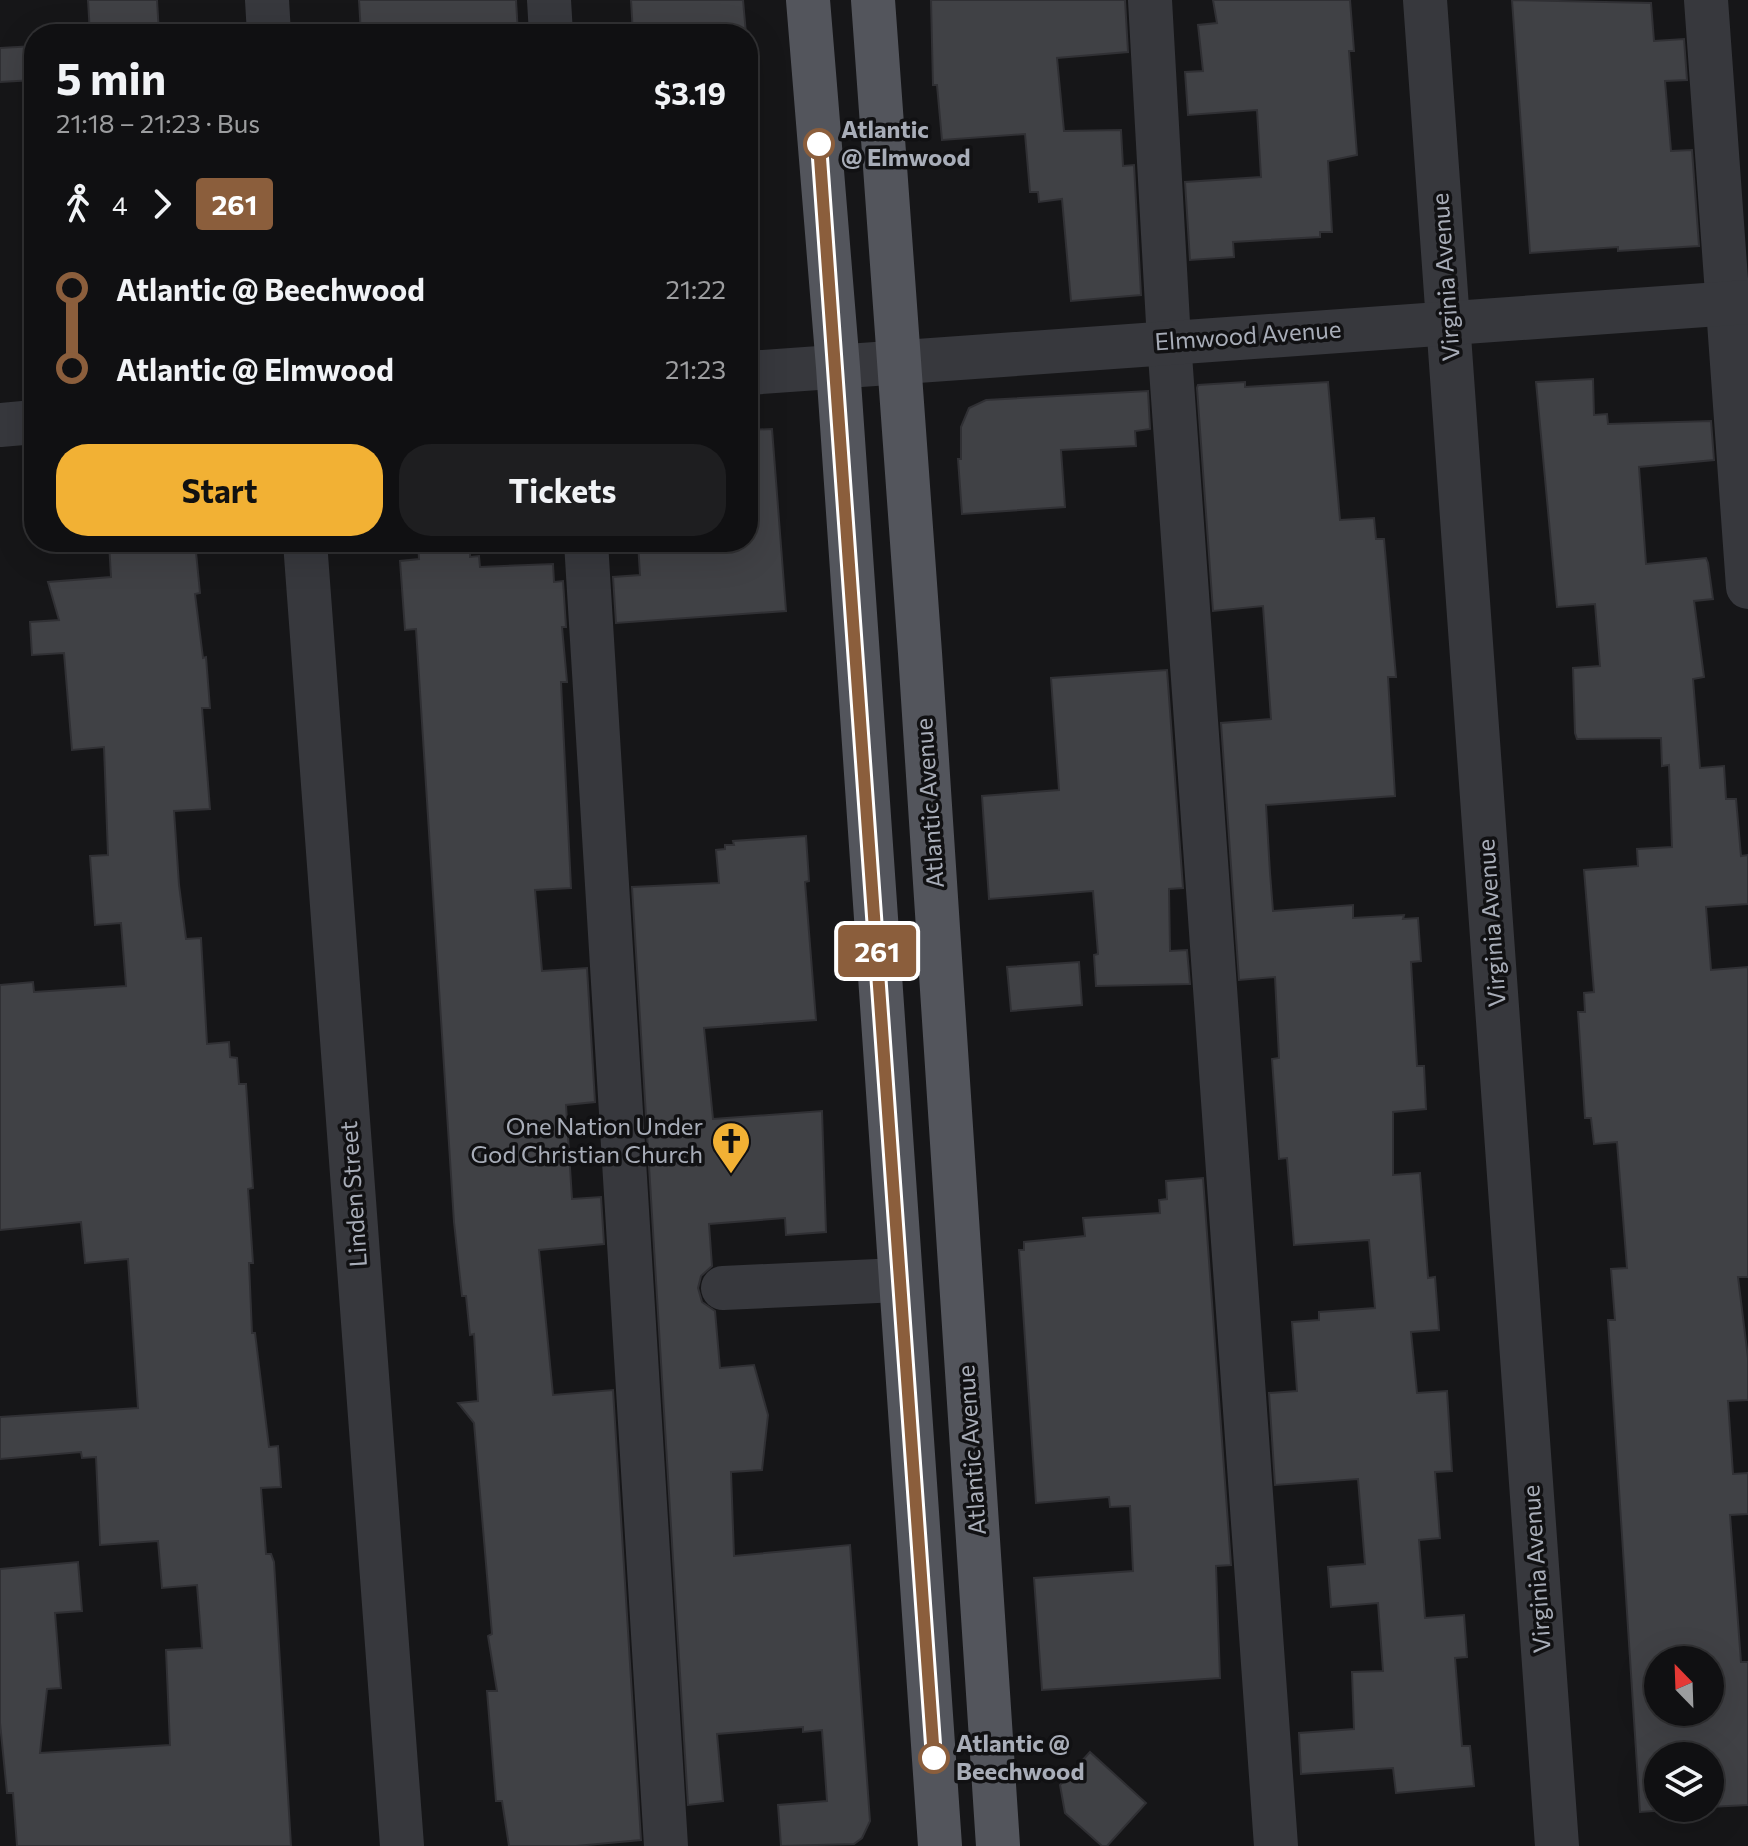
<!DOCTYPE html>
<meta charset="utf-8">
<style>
:root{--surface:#101012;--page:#1e1e20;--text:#f1f3f6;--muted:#9c9d9f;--line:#303032;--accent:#f2b134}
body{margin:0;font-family:Commissioner,sans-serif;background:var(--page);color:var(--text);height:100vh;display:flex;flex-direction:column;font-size:30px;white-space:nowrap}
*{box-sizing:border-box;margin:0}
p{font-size:26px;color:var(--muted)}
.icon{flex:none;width:44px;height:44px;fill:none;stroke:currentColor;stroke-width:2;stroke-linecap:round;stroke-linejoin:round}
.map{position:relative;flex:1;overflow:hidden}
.side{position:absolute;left:24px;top:24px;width:734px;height:528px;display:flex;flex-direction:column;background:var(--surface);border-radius:32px;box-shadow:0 8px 32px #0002,0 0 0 2px var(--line)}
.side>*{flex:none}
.badge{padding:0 16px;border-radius:6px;font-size:28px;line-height:52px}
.needle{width:52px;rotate:337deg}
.tools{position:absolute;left:1644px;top:1646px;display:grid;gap:16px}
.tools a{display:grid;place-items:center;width:80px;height:80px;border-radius:50%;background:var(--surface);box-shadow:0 8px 32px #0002,0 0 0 2px var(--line);font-size:40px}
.map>.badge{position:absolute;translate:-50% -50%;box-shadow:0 0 0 4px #fff}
.legs{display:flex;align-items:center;gap:12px;height:88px;padding:0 32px;font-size:26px}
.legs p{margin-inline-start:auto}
.summary{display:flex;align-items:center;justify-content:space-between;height:136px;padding:0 32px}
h1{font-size:44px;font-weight:700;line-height:60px}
.cta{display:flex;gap:16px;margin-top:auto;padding:16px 32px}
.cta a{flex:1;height:92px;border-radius:32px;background:var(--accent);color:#111;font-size:32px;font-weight:700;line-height:92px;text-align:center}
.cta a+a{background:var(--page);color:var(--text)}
ul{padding:0 32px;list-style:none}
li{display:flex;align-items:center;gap:28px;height:80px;font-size:30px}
li i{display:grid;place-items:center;width:12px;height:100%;margin:0 10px;background:currentColor}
li i::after{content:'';width:20px;height:20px;margin:-10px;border:6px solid;border-radius:50%;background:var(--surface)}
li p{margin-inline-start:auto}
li:first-child i{background:linear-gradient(#0000 50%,currentColor 0)}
li:last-child i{background:linear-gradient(currentColor 50%,#0000 0)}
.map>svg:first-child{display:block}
</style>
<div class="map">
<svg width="1748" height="1846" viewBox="0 0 1748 1846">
<rect width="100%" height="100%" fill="#161618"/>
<!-- building -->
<g fill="#404145" stroke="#303034" stroke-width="2" fill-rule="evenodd">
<path d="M88 0H157L159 34H90Z"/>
<path d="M359 0H516L518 34H361Z"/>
<path d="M631 0H743L746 34H633Z"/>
<path d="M931 0H1125L1128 52 1057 58 1064 131 1121 130 1123 166 1134 165 1141 295 1071 301 1062 199 1039 202 1038 192H1030L1025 134 942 140 937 85H933Z"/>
<path d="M1213 0H1350L1354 51H1349L1357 155 1328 161 1332 232H1320V237L1233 242 1234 257 1190 260 1185 182 1261 177 1257 110 1188 115 1185 72 1203 71 1198 25 1217 23Z"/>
<path d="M1512 0 1651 3 1654 41 1684 39 1687 80 1665 81 1671 151 1692 150 1699 246 1618 251V247L1530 253Z"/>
<path d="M34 46V80L0 82V48Z"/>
<path d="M1593 379 1594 415 1607 414 1608 424 1711 421 1714 460 1639 467 1646 564 1706 558 1708 563 1713 599 1694 601 1704 677 1693 679 1700 768 1724 766 1726 799H1736L1741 856 1748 855V904L1706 907 1711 970 1748 967V1277H1738L1748 1358V1400L1728 1401 1733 1474 1748 1473V1514L1730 1515 1741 1662H1748V1805L1710 1807V1756H1658V1808H1698L1640 1812 1608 1320H1615L1611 1269 1627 1268 1617 1142 1594 1144 1591 1118H1585L1578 1012H1585L1584 993 1594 992 1584 870 1638 866 1637 849 1672 847 1669 765 1662 766 1661 738 1577 739 1575 733 1573 668 1600 666 1595 604 1557 607 1536 382ZM1658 1660H1710V1712H1658Z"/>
<path d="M1245 382V387L1328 382 1340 520 1374 518 1376 539H1384L1396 677H1388L1395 796 1266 805 1270 873 1273 911 1353 905V918L1404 915 1403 919 1418 918 1421 961 1411 962 1417 1066H1424L1426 1109 1393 1112V1175L1420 1173 1428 1278 1435 1277 1439 1330 1411 1332 1417 1393 1447 1391 1452 1471 1435 1472 1440 1538 1419 1540 1425 1618 1464 1615 1467 1657 1455 1658 1462 1746H1470L1474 1786 1396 1793 1393 1768 1301 1774 1299 1733 1354 1729 1352 1672 1383 1671 1378 1603 1331 1607 1328 1567 1365 1564 1358 1479 1275 1485 1269 1393 1297 1391 1292 1322 1319 1320V1312L1375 1308 1369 1240 1294 1245 1287 1158 1279 1159 1272 1059 1279 1058 1275 977 1239 980 1221 723 1271 719 1263 606 1213 611 1197 388 1198 385Z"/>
<path d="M1148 391 1150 429 1135 431 1136 446 1061 450 1065 507 962 514 958 459H961V427L969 408 986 400Z"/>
<path d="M772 429 786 611 616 623 613 577 640 575 638 542H748V430Z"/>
<path d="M109 542H195L200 593 195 594 203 658 206 657 210 708H202L210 809 174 811 179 885 186 939 201 938 207 1044 229 1042 230 1057 237 1058 239 1084H246L253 1188 248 1189 253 1263H249L252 1333H255L269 1447 278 1446 281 1487 261 1488 266 1554H271L274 1562 291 1846H17L13 1793H7L0 1723V1569L78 1562 82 1611 55 1613 61 1688 47 1689 40 1753 170 1745 166 1650 202 1648 197 1585 162 1588 158 1541 100 1545 96 1457 82 1458 81 1452 0 1459V1417L138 1408 128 1259 85 1263 81 1222 0 1230V985L33 982 34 992 126 986 121 923 95 925 90 856 108 855 104 747 72 750 64 653 32 655 30 622 59 620 48 582 111 577Z"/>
<path d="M418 542H470V557L479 556 480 567 553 564 554 582 563 581 566 627H562L567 682H561L571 888 535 890 542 971 587 968 595 1102 566 1105 572 1199 601 1197 604 1244 539 1250 553 1395 613 1390 641 1840 576 1846H509L502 1801H496L487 1691H497L488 1636 492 1634 474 1423 458 1403 478 1401 474 1334 470 1335 466 1296H462L454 1222 416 629 405 630 400 561 419 559Z"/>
<path d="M1167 670 1183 888 1169 889 1170 951 1187 950 1190 984 1096 986 1094 955 1098 954 1093 891 989 899 982 796 1059 790 1051 678Z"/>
<path d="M806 836 809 881 805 882 816 1020 704 1028 713 1119 822 1111 826 1232 786 1235 785 1218 709 1224 712 1266 701 1276 698 1288 702 1302 715 1311 720 1368 754 1365 768 1415 762 1470 731 1472 734 1556 850 1545 870 1821 862 1838 854 1844 781 1846 778 1805 827 1801 822 1730 803 1732V1727L717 1734 723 1801 688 1805 632 887 719 883 716 850 725 849V845H734L733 841Z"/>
<path d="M1079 962 1082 1005 1011 1011 1007 967Z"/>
<path d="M1203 1178 1231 1565 1216 1566 1220 1678 1042 1690 1034 1578 1133 1571 1130 1506 1110 1507 1109 1497 1036 1503 1019 1250H1024V1242L1085 1236 1083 1218 1160 1213 1159 1200 1167 1199 1166 1181Z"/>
<path d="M1090 1752 1146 1803 1107 1846H1102L1065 1813 1060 1785Z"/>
</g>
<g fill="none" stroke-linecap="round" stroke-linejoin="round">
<!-- minor -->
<g stroke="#37383d" stroke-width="44">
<path d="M267 0 269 34"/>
<path d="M549 0 551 34"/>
<path d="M1150 0 1169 341 1276 1846"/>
<path d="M1425 0 1557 1846"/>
<path d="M1706 0 1748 587"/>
<path d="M748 373 1748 302"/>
<path d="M0 425 34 422"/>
<path d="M305 542 402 1846"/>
<path d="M586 542 666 1846"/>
<path d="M723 1288 899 1280"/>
</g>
<!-- major -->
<g stroke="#53555c" stroke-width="44">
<path d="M808 0 838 367 940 1846"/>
<path d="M873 0 920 653 998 1846"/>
</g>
</g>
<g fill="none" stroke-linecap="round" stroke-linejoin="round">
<!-- line-1 casing -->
<g stroke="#fff" stroke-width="18">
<path id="line-1" d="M819 144 934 1758"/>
</g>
<!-- line-1 -->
<use href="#line-1" stroke="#8b5e3c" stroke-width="12"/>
</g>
<!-- icons -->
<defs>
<g id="church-pin" transform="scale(2)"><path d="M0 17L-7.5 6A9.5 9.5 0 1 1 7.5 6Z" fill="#f2b134" stroke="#111113"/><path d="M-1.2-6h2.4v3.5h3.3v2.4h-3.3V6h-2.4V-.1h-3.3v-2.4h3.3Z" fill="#111"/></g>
</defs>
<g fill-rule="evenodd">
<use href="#church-pin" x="731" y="1141"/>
</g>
<!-- markers -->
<g fill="#fff" stroke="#8b5e3c" stroke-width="4">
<circle cx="819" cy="144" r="14"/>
<circle cx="934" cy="1758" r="14"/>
</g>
<g text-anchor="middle" stroke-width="7" stroke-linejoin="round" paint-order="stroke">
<!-- stop labels -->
<g font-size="24" font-weight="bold" fill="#a8adb8" stroke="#111113" text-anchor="start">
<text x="841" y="138">Atlantic<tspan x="841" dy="28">@ Elmwood</tspan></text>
<text x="956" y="1752">Atlantic @<tspan x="956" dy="28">Beechwood</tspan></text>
</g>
<!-- street labels -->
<g font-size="24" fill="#a8adb8" stroke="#111113">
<text transform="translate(1446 277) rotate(-94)" y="8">Virginia Avenue</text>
<text transform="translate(1248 336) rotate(-4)" y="8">Elmwood Avenue</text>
<text transform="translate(930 803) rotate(-94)" y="8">Atlantic Avenue</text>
<text transform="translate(1492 923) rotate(-94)" y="8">Virginia Avenue</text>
<text transform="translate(354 1194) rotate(-94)" y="8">Linden Street</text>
<text transform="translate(972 1450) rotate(-94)" y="8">Atlantic Avenue</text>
<text transform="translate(1537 1569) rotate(-94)" y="8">Virginia Avenue</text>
</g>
<!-- poi labels -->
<g font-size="24" fill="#a8adb8" stroke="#111113" text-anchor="end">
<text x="703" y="1135">One Nation Under<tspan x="703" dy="28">God Christian Church</tspan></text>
</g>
</g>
</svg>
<div class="tools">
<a><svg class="needle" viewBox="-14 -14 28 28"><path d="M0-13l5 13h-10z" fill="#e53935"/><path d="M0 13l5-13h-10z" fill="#9c9d9f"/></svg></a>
<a><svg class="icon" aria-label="layers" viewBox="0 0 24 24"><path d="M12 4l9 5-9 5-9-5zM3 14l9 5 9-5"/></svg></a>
</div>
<b class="badge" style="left:877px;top:951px;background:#8b5e3c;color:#fff">261</b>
<section class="side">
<div class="summary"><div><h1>5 min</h1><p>21:18 – 21:23 · Bus</p></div><b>$3.19</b></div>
<div class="legs"><svg class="icon" aria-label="walk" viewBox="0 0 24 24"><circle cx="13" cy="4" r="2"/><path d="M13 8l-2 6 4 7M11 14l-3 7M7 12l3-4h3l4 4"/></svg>4<svg class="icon" aria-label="forward" viewBox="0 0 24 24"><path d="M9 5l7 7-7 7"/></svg><b class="badge" style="background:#8b5e3c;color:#fff">261</b></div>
<ul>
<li><i style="color:#8b5e3c"></i><b>Atlantic @ Beechwood</b><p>21:22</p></li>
<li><i style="color:#8b5e3c"></i><b>Atlantic @ Elmwood</b><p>21:23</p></li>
</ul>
<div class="cta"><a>Start</a><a>Tickets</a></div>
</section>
</div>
